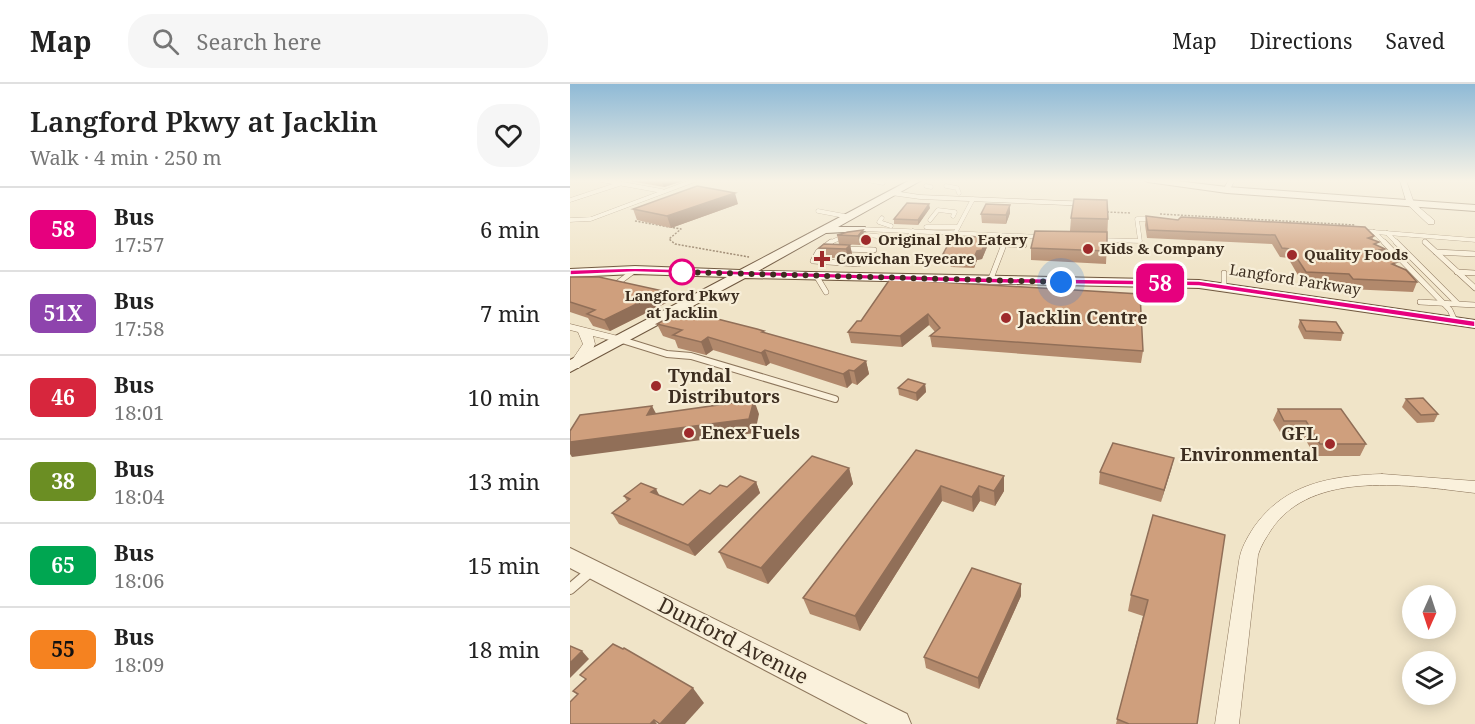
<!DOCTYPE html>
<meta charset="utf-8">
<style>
:root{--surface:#fff;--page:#f6f6f6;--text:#222;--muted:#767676;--line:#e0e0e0}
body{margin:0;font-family:"Noto Serif",serif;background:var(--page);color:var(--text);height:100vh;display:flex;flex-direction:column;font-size:22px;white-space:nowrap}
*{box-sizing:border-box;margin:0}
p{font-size:20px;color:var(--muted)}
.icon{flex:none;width:33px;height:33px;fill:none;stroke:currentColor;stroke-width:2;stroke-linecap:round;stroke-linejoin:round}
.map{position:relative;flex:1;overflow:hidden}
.panel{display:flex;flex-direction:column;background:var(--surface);width:570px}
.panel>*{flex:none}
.badge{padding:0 12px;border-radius:9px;font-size:21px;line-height:39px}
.needle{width:39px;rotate:183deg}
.fabs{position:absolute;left:832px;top:501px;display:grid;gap:12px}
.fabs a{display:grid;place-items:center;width:54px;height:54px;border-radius:50%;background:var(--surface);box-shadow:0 3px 15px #0003;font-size:30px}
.you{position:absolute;width:30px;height:30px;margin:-15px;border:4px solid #fff;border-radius:50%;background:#1a73e8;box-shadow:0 0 0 9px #1a73e833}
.map>.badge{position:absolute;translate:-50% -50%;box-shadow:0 0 0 3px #fff}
.round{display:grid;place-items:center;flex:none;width:63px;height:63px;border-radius:24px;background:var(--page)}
.summary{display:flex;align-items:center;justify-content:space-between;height:102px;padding:0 30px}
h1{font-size:28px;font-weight:600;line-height:45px}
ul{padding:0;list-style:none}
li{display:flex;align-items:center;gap:18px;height:84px;padding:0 30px;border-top:2px solid var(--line)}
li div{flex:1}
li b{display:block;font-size:22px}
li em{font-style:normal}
li .badge{min-width:66px;font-weight:700;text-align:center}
header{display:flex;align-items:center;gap:36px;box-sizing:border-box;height:84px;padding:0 30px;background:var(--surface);border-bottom:2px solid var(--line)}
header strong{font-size:28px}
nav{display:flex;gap:33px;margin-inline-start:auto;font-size:21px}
.search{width:420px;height:54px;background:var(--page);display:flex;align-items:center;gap:15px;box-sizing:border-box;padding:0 21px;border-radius:24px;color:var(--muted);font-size:22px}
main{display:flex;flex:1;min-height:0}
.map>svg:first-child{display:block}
</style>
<header>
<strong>Map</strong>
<div class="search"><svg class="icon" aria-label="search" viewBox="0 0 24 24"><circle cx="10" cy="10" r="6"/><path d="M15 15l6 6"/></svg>Search here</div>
<nav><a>Map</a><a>Directions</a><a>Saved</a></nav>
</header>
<main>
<section class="panel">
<div class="summary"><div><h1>Langford Pkwy at Jacklin</h1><p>Walk · 4 min · 250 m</p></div><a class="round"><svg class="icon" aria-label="heart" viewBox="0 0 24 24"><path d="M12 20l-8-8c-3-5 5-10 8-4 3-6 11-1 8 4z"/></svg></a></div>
<ul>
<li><span class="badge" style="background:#e6007e;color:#fff">58</span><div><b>Bus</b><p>17:57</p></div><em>6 min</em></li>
<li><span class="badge" style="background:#8e44ad;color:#fff">51X</span><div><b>Bus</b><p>17:58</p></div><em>7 min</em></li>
<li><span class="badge" style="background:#d7263d;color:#fff">46</span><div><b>Bus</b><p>18:01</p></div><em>10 min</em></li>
<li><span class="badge" style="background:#6b8e23;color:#fff">38</span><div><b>Bus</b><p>18:04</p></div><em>13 min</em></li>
<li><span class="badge" style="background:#00a651;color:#fff">65</span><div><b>Bus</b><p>18:06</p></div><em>15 min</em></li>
<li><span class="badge" style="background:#f58220;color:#111">55</span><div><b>Bus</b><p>18:09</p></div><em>18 min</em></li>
</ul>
</section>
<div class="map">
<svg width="905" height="640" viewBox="0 0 905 640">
<rect width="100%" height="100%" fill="#f0e4c8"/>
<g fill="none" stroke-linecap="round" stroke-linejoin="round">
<!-- service-far3 casing -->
<g stroke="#8d765c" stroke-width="4.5">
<g id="service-far3">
<path d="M31 96 92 107"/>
<path d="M297 96 313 99"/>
<path d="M356 102 361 103"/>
<path d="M376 102 387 104 389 109"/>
<path d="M0 116 49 100"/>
<path d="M248 127 280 133"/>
<path d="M312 134 309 138 321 142"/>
<path d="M0 136 21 135 125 96"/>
<path d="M360 136 368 126 385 128 383 132"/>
<path d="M356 143H388"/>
<path d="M291 145 473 153"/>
<path d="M386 147 403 115"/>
<path d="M791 147 905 156"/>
<path d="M804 148 815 159"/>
<path d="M817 149 827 159"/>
<path d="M286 150 337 155 343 147"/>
<path d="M529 156 570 157 567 135H582"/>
<path d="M259 159 275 152"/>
<path d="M421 159H429"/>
<path d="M434 159 437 152"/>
</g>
</g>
<!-- service-far2 casing -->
<g stroke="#8d765c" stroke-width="6">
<g id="service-far2">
<path d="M261 158 248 168 243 177 288 180 296 177"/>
<path d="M814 158 880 226 885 237"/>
<path d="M826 158 887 219"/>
<path d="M855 158 905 204"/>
<path d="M421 159 454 161"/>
<path d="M274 165 304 166"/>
<path d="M866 168 905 170"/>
<path d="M887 188 905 189"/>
<path d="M654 189V202"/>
<path d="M247 193 256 208"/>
<path d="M420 197 435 158"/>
<path d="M45 201 65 186"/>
<path d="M850 218 905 221"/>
</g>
</g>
<!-- service-far1 casing -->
<g stroke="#8d765c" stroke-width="8">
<path id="service-far1" d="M52 256 97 270 121 272 265 315"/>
</g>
<!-- service casing -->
<g stroke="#8d765c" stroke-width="12">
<path id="service" d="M0 505 21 487"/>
</g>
<!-- minor casing -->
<g stroke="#8d765c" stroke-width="1">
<g id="minor">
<path d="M659 96H665L659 107 657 108 653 106Z"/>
<path d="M830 96H836L844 119 864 136V140H858L837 120Z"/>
<path d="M324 107 350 111 521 118 525 120 521 122 350 115 321 111V107Z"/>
<path d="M0 240 56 254 58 256 52 259 23 252 25 260 22 268 9 284H1L0 279 13 260 8 248 0 246Z"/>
<path d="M812 390 905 397V409C843 402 742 384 701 446 696 454 691 461 688 471L669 640H645L669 477C671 464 677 454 684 443 715 399 761 392 812 390Z"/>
</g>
</g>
<!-- tertiary casing -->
<g stroke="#8d765c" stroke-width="2">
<g id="tertiary">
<path d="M574 96H598L657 103 905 121V127L657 109 578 98Z"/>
<path d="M0 464 337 630 341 640H298L0 484Z"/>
</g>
</g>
<!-- secondary casing -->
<g stroke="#6f573f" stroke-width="2">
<path id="secondary" d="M340 96H352L268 143H295V147L256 149 188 187 629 196 905 236V244L629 204 175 194 0 288V276L157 193 65 190 0 193V185L65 182 170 186Z"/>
</g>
<!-- path -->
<g stroke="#8d765c" stroke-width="1.5" stroke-dasharray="2 1.5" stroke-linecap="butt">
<path d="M537 128 561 129"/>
<path d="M590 130 785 141"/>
<path d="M65 137 111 145 99 155 105 160 179 173"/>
</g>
<!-- service-far3 -->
<use href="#service-far3" stroke="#faf1dc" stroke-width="4"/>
<!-- service-far2 -->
<use href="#service-far2" stroke="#faf1dc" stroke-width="5"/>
<!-- service-far1 -->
<use href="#service-far1" stroke="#faf1dc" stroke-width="6"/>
<!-- service -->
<use href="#service" stroke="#faf1dc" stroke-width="10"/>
<!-- minor -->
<use href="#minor" fill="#faf1dc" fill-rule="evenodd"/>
<!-- tertiary -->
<use href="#tertiary" fill="#faf1dc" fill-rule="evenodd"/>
<!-- secondary -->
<use href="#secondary" fill="#faf1dc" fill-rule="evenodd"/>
</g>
<!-- wall -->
<g fill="#b2896c">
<path d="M54 96H116L94 103Z"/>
<path d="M168 120 101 144 67 136 63 125Z"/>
<path d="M360 124 348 141 324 140V135Z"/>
<path d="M440 129 436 140 412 139 411 130Z"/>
<path d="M576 132 608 136 804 152 802 156 808 162 815 165 814 168 827 182 847 198 843 208 779 205 775 200 732 198 718 174 710 173 702 160 577 154 575 141Z"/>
<path d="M501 134 538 135 536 180 461 176V164L500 147Z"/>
<path d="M293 146 295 155 290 161 269 160 267 151Z"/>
<path d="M417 154V163L412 175 407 176 404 184 381 183 380 181 374 180 373 170Z"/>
<path d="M280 161 282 170 278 175 251 173 249 164Z"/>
<path d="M0 193 93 207 98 218 40 247 23 242 18 234 0 228Z"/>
<path d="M320 195 573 267 571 279 362 263 360 252 365 248 359 241 332 263 281 259 278 248 291 237Z"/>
<path d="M730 236 773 249 771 257 734 255 728 243Z"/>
<path d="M87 240 194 247V249L296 277 299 290 287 301 282 299 277 304 200 279 196 282 143 266 136 271 108 264 105 256 93 252Z"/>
<path d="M355 300 356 308 347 317 329 311 328 304Z"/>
<path d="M836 315 868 330 864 338 847 339 832 323Z"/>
<path d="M708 325 796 360 790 372H745L731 348H710L703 336Z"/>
<path d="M346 366 434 392V407L425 422 410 417 403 428 372 417 290 547 240 530 233 514Z"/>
<path d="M604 374 591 418 529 400 530 388Z"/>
<path d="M279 384 283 400 198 500 157 484 149 468Z"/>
<path d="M186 398 190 409 125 472 49 440 42 429 57 417 54 412 89 411 113 421 157 403Z"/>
<path d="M583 431 627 640H546L573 532 558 527 561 511Z"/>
<path d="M451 512 409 605 356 584 354 573Z"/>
</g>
<!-- shaded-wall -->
<g fill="#916f58">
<path d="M91 96H116L94 103Z"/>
<path d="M165 109 168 120 101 144 97 132Z"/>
<path d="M359 120 360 124 348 141V136Z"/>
<path d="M440 121V129L436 140V131Z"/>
<path d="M293 146 295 155 290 161 288 152Z"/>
<path d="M417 154V163L412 175 407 176 404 184V174L407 167Z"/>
<path d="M280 161 282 170 278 175 276 165Z"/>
<path d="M93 207 98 218 40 247 34 236Z"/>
<path d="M358 230 359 241 332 263 330 252Z"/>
<path d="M138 253 143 266 136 271 131 258Z"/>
<path d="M195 266 200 279 196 282 191 269Z"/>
<path d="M296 277 299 290 287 301 284 287Z"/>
<path d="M279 286 282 299 277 304 273 290Z"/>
<path d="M355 300 356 308 347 317 346 309Z"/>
<path d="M184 316 189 330 185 349 2 373 0 370V358Z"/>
<path d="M82 322 89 335 77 331Z"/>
<path d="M604 374 601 386 591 418 594 406Z"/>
<path d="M279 384 283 400 198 500 191 484Z"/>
<path d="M434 392V407L425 422 424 407Z"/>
<path d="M186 398 190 409 125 472 118 461Z"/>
<path d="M371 402 372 417 290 547 285 532Z"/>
<path d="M409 402 410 417 403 428 402 413Z"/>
<path d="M86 405 92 416 81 408Z"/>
<path d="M451 500V512L409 605 408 594Z"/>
<path d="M12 567 19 575 0 594V579Z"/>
<path d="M123 604 134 619 115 640H90Z"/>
<path d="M84 636 87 640H80Z"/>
</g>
<!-- building -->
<g fill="#cf9f7d" stroke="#916f58" stroke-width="1.5">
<path d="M127 102 165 109 97 132 63 125Z"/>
<path d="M504 115 537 116 538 135 501 134Z"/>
<path d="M337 119 359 120 348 136 324 135Z"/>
<path d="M416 120 440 121 436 131 411 130Z"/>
<path d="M576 132 608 136 611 133 795 143 804 152 798 154 809 158 804 160 815 165 809 166 822 171 816 173 828 178 822 180 836 186 847 198 783 195 779 190 736 188 721 165 712 164 705 151 578 146Z"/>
<path d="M293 146 288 152 267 151 278 148Z"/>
<path d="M465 147 537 148V167L461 164Z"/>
<path d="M398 152 417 154 412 166 407 167 404 174 380 173 381 172 373 170 380 157Z"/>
<path d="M254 160 280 161 276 165 249 164Z"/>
<path d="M0 193H29L93 207 34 236 17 230 25 226 0 218Z"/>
<path d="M320 195 570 210 573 267 360 252 370 244 358 230 330 252 278 248 287 237H291Z"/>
<path d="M112 226 187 245 194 247 192 248 296 277 284 287 279 286 273 290 195 266 191 269 138 253 131 258 103 251 112 246 87 240Z"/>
<path d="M730 236 766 238 773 249 736 247Z"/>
<path d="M338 295 355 300 346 309 328 304Z"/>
<path d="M853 314 868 330 851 331 836 315Z"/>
<path d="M184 316 179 335 0 358V347L10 331 82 322 77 331Z"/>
<path d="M708 325H771L796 360H750L736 337H714Z"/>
<path d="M543 359 604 374 594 406 530 388Z"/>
<path d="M346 366 434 392 424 407 409 402 402 413 371 402 285 532 233 514Z"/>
<path d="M242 372 279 384 191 484 149 468Z"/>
<path d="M170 392 186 398 118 461 42 429 60 415 54 412 71 399 86 405 81 408 113 421 130 406 140 410 150 401 157 403Z"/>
<path d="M583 431 655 451 627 640H559L547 635 578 516 561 511Z"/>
<path d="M402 484 451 500 408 594 354 573Z"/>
<path d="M43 560 53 565 54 564 123 604 90 640 84 636 80 640H0V618L8 610 3 607 16 595 10 591Z"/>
<path d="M0 562 12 567 0 579Z"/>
</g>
<!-- sky -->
<linearGradient id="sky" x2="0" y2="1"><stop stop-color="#8fbad6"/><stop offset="0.52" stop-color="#f8f3e6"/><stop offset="1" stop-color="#f8f3e6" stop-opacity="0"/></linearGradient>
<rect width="905" height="186" fill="url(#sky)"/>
<!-- line -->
<path fill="#e6007e" stroke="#fff" stroke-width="1.5" d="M65 184 420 194 629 197 905 237V243L629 202 420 199 65 188 0 191V186Z"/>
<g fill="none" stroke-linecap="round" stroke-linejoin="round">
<!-- walk -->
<path stroke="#3d2e20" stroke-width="6" stroke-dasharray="0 10.8" d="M112 188H109L491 198"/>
</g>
<!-- markers -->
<g fill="#9e2a2b" stroke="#f7eed8" stroke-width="2">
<circle cx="296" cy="156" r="6"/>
<circle cx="518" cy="165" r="6"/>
<circle cx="722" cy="171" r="6"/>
<path d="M249 166h6v6h6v6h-6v6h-6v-6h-6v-6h6z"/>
<circle cx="436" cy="234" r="6"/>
<circle cx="86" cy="302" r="6"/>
<circle cx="119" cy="349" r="6"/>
<circle cx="760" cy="360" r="6"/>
</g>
<circle fill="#fff" stroke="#e6007e" stroke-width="3" cx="112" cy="188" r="12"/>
<g text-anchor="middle" stroke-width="4.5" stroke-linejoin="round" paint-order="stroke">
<!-- far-poi labels -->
<g font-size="15" font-weight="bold" fill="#3d2e20" stroke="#f7eed8" text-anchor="start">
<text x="308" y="161">Original Pho Eatery</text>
<text x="530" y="170">Kids &amp; Company</text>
<text x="734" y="176">Quality Foods</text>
<text x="266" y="180">Cowichan Eyecare</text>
</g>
<!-- far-street labels -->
<g font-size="15" fill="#3d2e20" stroke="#f7eed8">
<text transform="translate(725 196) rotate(9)" y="5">Langford Parkway</text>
</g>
<!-- far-stop labels -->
<g font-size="15" font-weight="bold" fill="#3d2e20" stroke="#f7eed8">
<text x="112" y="217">Langford Pkwy<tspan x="112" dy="17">at Jacklin</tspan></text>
</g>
<!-- poi labels -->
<g font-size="18" font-weight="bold" fill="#3d2e20" stroke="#f7eed8" text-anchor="start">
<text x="448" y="240">Jacklin Centre</text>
<text x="98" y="298">Tyndal<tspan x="98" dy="21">Distributors</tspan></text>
<text x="131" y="355">Enex Fuels</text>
<text x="748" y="356" text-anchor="end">GFL<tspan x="748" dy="21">Environmental</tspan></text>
</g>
<!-- near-street labels -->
<g font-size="21" fill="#3d2e20" stroke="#f7eed8">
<text transform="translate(163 557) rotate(27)" y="7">Dunford Avenue</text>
</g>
</g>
</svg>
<div class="fabs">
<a><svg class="needle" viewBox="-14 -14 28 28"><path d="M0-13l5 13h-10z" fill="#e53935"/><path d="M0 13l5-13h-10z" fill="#767676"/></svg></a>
<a><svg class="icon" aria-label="layers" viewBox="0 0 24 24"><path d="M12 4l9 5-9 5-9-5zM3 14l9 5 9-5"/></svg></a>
</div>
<div class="you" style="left:491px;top:198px"></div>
<b class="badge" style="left:590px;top:199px;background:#e6007e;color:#fff">58</b>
</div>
</main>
